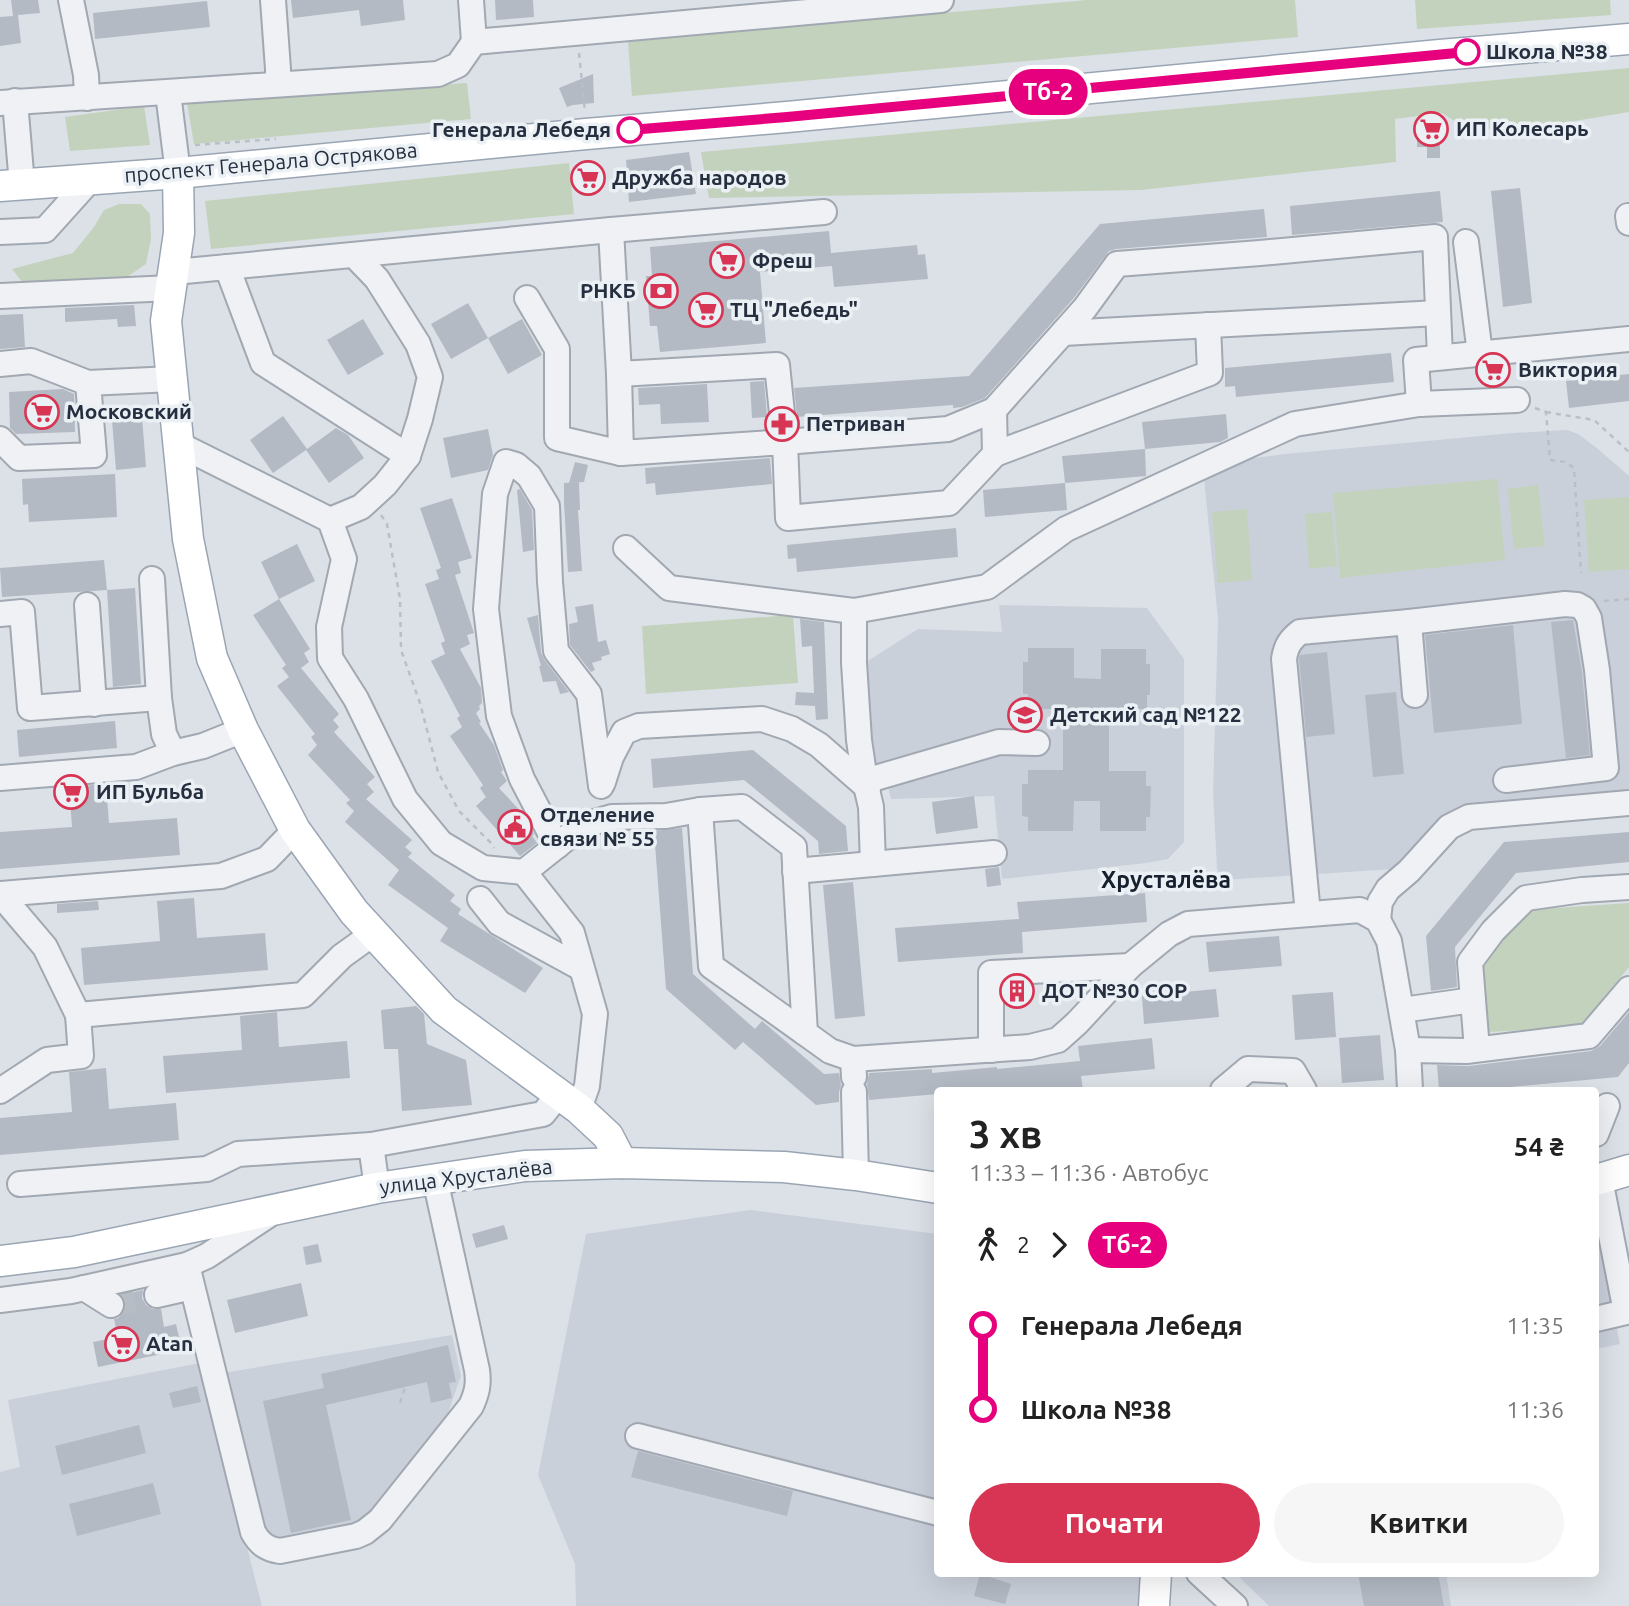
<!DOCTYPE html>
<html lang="uk">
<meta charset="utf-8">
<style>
:root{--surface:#fff;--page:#f6f6f6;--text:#222;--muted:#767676;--accent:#d83554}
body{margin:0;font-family:Ubuntu,sans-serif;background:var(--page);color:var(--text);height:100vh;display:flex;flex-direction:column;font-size:26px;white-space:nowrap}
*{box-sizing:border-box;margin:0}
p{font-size:23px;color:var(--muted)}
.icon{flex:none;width:38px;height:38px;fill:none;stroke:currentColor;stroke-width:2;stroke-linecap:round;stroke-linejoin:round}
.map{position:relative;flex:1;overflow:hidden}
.panel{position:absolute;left:934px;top:1087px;width:665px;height:490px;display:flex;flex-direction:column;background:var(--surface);border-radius:7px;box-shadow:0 7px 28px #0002}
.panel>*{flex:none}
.badge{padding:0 14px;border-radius:23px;font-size:24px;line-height:46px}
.map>.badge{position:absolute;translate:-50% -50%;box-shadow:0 0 0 4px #fff}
.legs{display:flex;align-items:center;gap:10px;height:77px;padding:0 35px;font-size:23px}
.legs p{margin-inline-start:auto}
.headline{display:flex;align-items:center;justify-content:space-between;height:119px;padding:0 35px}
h1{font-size:38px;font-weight:600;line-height:52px}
.action{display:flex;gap:14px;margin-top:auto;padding:14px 35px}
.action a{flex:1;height:80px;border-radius:42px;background:var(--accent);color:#fff;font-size:28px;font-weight:600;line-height:80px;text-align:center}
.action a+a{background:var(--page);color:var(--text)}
ul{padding:0 35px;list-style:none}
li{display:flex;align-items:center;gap:24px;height:84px;font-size:26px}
li i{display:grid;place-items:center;width:10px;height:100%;margin:0 9px;background:currentColor}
li i::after{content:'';width:18px;height:18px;margin:-9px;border:5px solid;border-radius:50%;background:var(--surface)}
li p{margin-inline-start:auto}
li:first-child i{background:linear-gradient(#0000 50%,currentColor 0)}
li:last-child i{background:linear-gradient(currentColor 50%,#0000 0)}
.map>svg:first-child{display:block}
</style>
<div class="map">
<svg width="1629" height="1606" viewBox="0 0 1629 1606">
<rect width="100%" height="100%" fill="#dce1e7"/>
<!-- built -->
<g fill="#cad0da">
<path d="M1567 430 1578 434 1598 449 1629 476V791L1456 811 1394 869 1222 880 1217 869 1213 792 1218 619 1204 478 1245 459 1285 454 1513 433Z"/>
<path d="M999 605 1147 608 1184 659V842L1168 859 1146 863 1002 879 994 796 891 799 883 766 870 770 863 664 918 629 1002 632Z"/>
<path d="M750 1210 938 1234V1573H1145L1143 1606H576L575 1564 538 1475 586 1234Z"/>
<path d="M1596 1232 1620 1344 1596 1349Z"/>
<path d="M452 1335 461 1376 438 1441 360 1525 267 1541 223 1373Z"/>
<path d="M200 1363 262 1606H0V1472L20 1467 8 1400Z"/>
<path d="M1235 1573H1446L1451 1606H1269Z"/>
</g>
<!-- green -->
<g fill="#c3d2bc">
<path d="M1087 0H1295L1298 37 632 96 628 41Z"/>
<path d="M1415 0H1610L1611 15 1417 29Z"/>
<path d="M1629 68V112L1509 132 1461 125 1442 113 1395 119 1396 162 1141 190 709 198 701 152Z"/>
<path d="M467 83 471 119 194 144 187 103Z"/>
<path d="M144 106 150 145 70 151 65 117Z"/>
<path d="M569 163 574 214 211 249 205 201Z"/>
<path d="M119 204H141L150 214 151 239 146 264 124 279 22 282 12 269 73 253 94 227 104 210Z"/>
<path d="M1497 479 1505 560 1340 578 1333 493Z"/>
<path d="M1538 485 1545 546 1514 549 1508 489Z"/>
<path d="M1629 497V569L1589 572 1584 500Z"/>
<path d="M1247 509 1252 580 1218 583 1212 512Z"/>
<path d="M1332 512 1337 566 1309 569 1305 514Z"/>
<path d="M793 615 798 683 646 694 642 626Z"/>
<path d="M1629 903V967L1579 1027 1489 1032 1483 968 1525 910Z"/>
</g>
<!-- building -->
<g fill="#b3bac4">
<path d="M11 0H38L40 13 18 15 21 43 0 46V17L13 16Z"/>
<path d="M291 0H403L405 20 361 26 359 10 293 18Z"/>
<path d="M495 0H533L534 17 496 20Z"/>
<path d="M207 1 210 27 95 39 93 13Z"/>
<path d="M593 74 594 103 573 105 567 107 559 88Z"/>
<path d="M1417 133H1440V158H1427V147H1417Z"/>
<path d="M689 152 696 194 629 202 626 160Z"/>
<path d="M1520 188 1532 303 1503 307 1491 191Z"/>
<path d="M1440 191 1443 222 1292 235 1290 206Z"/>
<path d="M1264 209 1267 237 1116 249 1109 251 1073 299 985 398 962 407 953 408V405L797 417 794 388 969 376 1100 224Z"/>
<path d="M829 231 831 253 917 245 918 255 925 254 928 279 834 287 832 266 760 272 766 343 660 352 657 326H650L646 276H652L650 247Z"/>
<path d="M468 303 488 338 451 359 431 324Z"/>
<path d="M134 305 136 326 118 327 117 319 65 322V308Z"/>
<path d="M23 314 25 347 0 349V315Z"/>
<path d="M363 319 384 354 348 375 327 340Z"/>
<path d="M522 319 542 355 508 374 488 338Z"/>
<path d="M1391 353 1394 382 1236 397 1235 386 1225 387V368Z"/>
<path d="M1629 374V401L1569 408 1566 381Z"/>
<path d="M764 381 767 417 752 418 750 382Z"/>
<path d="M707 384 709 422 661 424 660 404 639 405 638 388Z"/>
<path d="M63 389 74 394 75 432 16 434 10 428 9 392Z"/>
<path d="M141 405 146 467 116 470 111 408Z"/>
<path d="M1226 414 1228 438 1220 442 1145 449 1142 422Z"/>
<path d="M283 416 307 449 336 428 348 435 364 458 329 483 306 450 273 473 250 440Z"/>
<path d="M488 429 493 455 488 470 451 478 443 438Z"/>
<path d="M1145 449 1146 476 1065 483 1062 456Z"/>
<path d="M770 458 772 484 656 495 655 483 646 484 645 468Z"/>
<path d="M575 462 588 465 584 482 569 483Z"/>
<path d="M115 474 117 517 29 522 28 504 23 505 22 479Z"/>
<path d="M579 482 580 510H578L582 571 568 572 564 503V483Z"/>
<path d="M1065 483 1067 510 985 517 983 490Z"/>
<path d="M520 489 532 510 534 550 523 552 517 490Z"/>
<path d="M452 498 472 558 458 562 461 573 455 575 474 633 467 635 470 644 460 649 481 688 482 703 479 706 480 709 476 713 481 722 479 723 494 745 503 770 501 772 507 781 499 788 525 816 534 834 532 836 537 843 520 856 476 806 486 797 480 788 483 785 450 736 462 727 457 718 460 716 431 661 445 654 441 643 445 641 425 584 439 579 436 570 441 568 420 508Z"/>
<path d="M956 528 958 557 797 572 796 558 788 559 787 545Z"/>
<path d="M297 544 315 581 279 599 261 562Z"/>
<path d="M104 560 107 590 2 597 0 568Z"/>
<path d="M135 588 141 684 113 687 107 590Z"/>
<path d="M279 599 310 649 304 653 309 662 301 668 339 714 333 720 339 727 334 732 375 777 367 784 374 792 366 799 412 840 405 847 412 853 408 857 455 895 450 901 461 909 458 914 543 968 525 993 440 941 448 928 388 885 399 870 345 822 354 811 346 803 350 800 308 755 317 745 311 737 315 734 277 686 289 677 282 668 286 665 253 615Z"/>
<path d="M593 604 598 642 606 640 610 654 601 657 602 660 592 663 595 670 591 672 570 645 569 624 578 622 575 607Z"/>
<path d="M538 615 541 652 544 659 569 692 560 694 556 681 543 682 539 666H541L527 618Z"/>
<path d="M800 619 824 622 828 719 816 720 815 706 795 705 796 692 814 693 812 646 802 647Z"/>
<path d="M1573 620 1582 672 1590 755 1566 758 1551 622Z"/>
<path d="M1513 625 1522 724 1434 733 1425 635Z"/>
<path d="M1028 648H1074V678L1101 679V649H1146V664H1150V695H1147V709H1109V771H1146V786H1151L1150 817H1146V831H1100V801H1074L1073 831H1028V817L1022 816V784H1028V770H1063V709H1028V694H1023V662H1028Z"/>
<path d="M1327 652 1335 734 1306 737 1299 658 1300 655Z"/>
<path d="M1396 692 1404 774 1373 777 1365 695Z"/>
<path d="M115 721 117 748 19 757 17 730Z"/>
<path d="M753 750 846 826 848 851 819 854 818 841 744 780 653 788 651 759Z"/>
<path d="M106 784 109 823 177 818 180 855 0 869V832L72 827 69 787Z"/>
<path d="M974 796 978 828 936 834 932 802Z"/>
<path d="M682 828 693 974 755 1029 762 1021 824 1074 839 1073 841 1085 839 1092V1102L816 1105 743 1042 735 1050 666 989 654 831Z"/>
<path d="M1629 832V862L1516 873 1455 947 1457 987 1431 991 1426 936 1504 842Z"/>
<path d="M999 867 1001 885 987 887 985 869Z"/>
<path d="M853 882 865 1016 835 1019 823 885Z"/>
<path d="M1145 893 1147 922 1022 932 1023 953 898 962 895 928 1019 919 1017 902Z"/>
<path d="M194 898 197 938 265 933 268 970 84 985 81 948 160 941 157 901Z"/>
<path d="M98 901 99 910 57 913V904Z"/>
<path d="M1279 936 1282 966 1209 972 1206 942Z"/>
<path d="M1025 986 1028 989V996L1023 1002 1015 1004 1009 1000 1006 993 1008 987Z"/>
<path d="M1216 989 1219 1017 1144 1024 1142 996Z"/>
<path d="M1333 992 1336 1037 1295 1040 1292 995Z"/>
<path d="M416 1006 424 1014 427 1044 466 1060 472 1105 402 1111 398 1049H384L381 1010Z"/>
<path d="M277 1012 279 1047 347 1041 350 1078 166 1093 163 1056 242 1050 240 1016Z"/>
<path d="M1629 1012V1063L1618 1077 1478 1090H1439L1437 1065 1468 1066 1591 1051 1600 1046Z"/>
<path d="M1380 1035 1384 1080 1342 1083 1339 1038Z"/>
<path d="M1152 1038 1155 1069 1081 1076 1083 1090H938V1094L869 1100 867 1084 869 1073 932 1069V1073L997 1067V1069L1080 1061 1078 1046Z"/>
<path d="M106 1068 109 1109 176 1103 179 1140 0 1155V1118L72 1112 69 1072Z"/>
<path d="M504 1225 508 1239 476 1248 472 1234Z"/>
<path d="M318 1244 322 1262 306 1265 303 1247Z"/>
<path d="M301 1283 308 1316 235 1333 227 1300Z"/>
<path d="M143 1290 142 1298 146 1305 152 1309H161L164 1327 176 1324 182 1350 98 1367 93 1342 118 1337 114 1319 118 1318 124 1312 126 1305 121 1295Z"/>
<path d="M448 1345 456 1382 449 1383 452 1398 431 1403 427 1382 326 1405 351 1520 291 1533 263 1401 324 1388 321 1374Z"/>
<path d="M197 1386 201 1402 173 1408 169 1393Z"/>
<path d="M139 1425 146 1453 62 1475 55 1446Z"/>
<path d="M638 1451 793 1491 787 1516 631 1477Z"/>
<path d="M153 1483 161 1514 77 1536 69 1504Z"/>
<path d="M1358 1573H1438L1444 1606H1364Z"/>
<path d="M980 1574 1011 1584 1005 1604 974 1596Z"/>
</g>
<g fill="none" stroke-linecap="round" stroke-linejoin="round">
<!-- minor-tunnel -->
<path stroke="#b7bdc5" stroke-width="24" stroke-dasharray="24 12" stroke-linecap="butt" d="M111 1305 157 1295"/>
<!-- minor casing -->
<g stroke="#a1a8b1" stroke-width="28">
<g id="minor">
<path d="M71 0 86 75 87 98"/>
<path d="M273 0 278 69V84"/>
<path d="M471 0 474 42"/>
<path d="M168 93 178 173"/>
<path d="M15 101 22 185"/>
<path d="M0 103 438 74 458 65 474 42 941 0"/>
<path d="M1628 216 1629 223"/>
<path d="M611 230 619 374 777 365 785 442 948 429 994 410 1085 308 1117 264 1260 253 1435 237 1440 357"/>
<path d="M0 232 45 230 90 180"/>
<path d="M1466 242 1480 354"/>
<path d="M227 267 263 363 408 456"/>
<path d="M175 272 611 230 824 212"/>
<path d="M0 296 171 288"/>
<path d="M527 298 557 349V438L621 453"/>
<path d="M1063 333 1438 313"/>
<path d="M0 364 31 361 88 383"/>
<path d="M619 374 621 453 785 442 788 518 949 503 995 454"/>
<path d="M1419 404 1416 360 1629 339"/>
<path d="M994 410 995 454 1210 373 1208 325"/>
<path d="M0 439 19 458 94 455 88 383 172 379"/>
<path d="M178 444 330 520 344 559 329 627 330 658 356 699 405 799 441 843 483 868 524 872 572 933 595 1014 587 1086 579 1109"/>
<path d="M330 520 361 507 385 485 408 456 420 419 430 377 418 344 377 279 354 255"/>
<path d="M626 548 669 588 854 611 987 587 1066 529 1295 424 1419 404 1517 400"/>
<path d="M152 579 159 698 164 734 173 753"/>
<path d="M87 605 94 704"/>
<path d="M854 611V663L859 740 865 781 871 807 873 864"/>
<path d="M0 614 22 612 30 708 159 698"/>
<path d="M1409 622 1565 604 1577 605 1584 609 1589 618 1597 670 1606 768 1506 780"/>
<path d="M0 778 136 767 173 753 203 746 243 730"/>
<path d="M865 781 999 742 1037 743"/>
<path d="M603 782 611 757 624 732 639 726 762 719 792 729 819 745 868 788"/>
<path d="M700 810 711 966 805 1033"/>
<path d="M557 846 522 779 499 716 486 609 495 494 506 462 516 465 529 476 547 506 550 582 556 651 589 694 601 786"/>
<path d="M795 871 994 853"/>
<path d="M524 872 578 829 588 824 612 817 666 816 700 810 742 807 794 847 805 1033 830 1051 853 1059 854 1077"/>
<path d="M0 894 45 947 78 1015 303 995 342 956 374 933"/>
<path d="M0 894 221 876 267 859 295 830"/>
<path d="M480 899 499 923 581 968"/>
<path d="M1308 914 1284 659C1286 646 1290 640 1300 632L1409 622 1415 695"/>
<path d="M1378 920 1380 902 1388 889 1409 871 1449 827 1469 817 1629 803"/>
<path d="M1473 1000 1470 962 1493 931 1526 898 1582 890 1629 887"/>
<path d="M1402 1010 1473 1000 1477 1049"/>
<path d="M991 1050V973L1130 966"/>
<path d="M1408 1050 1466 1051 1589 1036 1629 989"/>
<path d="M853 1059 1030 1047 1058 1040 1077 1023 1130 966 1169 934 1188 924 1360 910 1378 920 1389 941 1408 1050 1410 1090"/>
<path d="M1223 1090 1248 1069 1293 1071 1304 1090"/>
<path d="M0 1091 47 1060 81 1056 78 1015"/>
<path d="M854 1092 856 1175"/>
<path d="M1596 1134 1607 1106"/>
<path d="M371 1145 543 1114 559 1094"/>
<path d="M20 1184 207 1169 238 1154 371 1145 377 1188"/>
<path d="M187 1265 253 1532C259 1543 266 1549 280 1551L356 1536 365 1532 380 1520 471 1406C477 1393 479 1384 477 1370L435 1179"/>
<path d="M84 1288 111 1305"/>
<path d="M157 1295 192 1287"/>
<path d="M0 1300 71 1291 187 1265 207 1256 270 1214"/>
<path d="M1596 1319 1626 1312 1600 1179"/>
<path d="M638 1436 938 1513"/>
<path d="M1199 1573 1235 1606"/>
</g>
</g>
<!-- major casing -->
<g stroke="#9aa5b4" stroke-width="33">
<g id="major">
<path d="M178 173 179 233 166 321 188 539 212 658 243 730 295 830 354 912 444 1010 579 1109 608 1136 622 1163"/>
<path d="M0 186 178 173 586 134 787 117 1440 55 1629 39"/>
<path d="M1596 1180 1629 1170"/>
<path d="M0 1261 74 1252 377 1188 525 1166 622 1163 784 1167 856 1175 938 1188"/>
<path d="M1154 1606 1156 1573"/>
</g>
</g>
<!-- path -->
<g stroke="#babfc6" stroke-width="2.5" stroke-dasharray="5 5" stroke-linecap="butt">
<path d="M579 53 585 112"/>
<path d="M195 145 276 139"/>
<path d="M1535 408 1546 412 1550 460 1566 462 1574 468 1581 573"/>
<path d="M1546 412 1594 420 1629 452"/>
<path d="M381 515 387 524 400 599 401 650 420 703 438 772 459 811 490 842 494 848"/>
<path d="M1604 601 1629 599"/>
<path d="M400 1403 405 1387"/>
</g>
<!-- minor -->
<use href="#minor" stroke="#eff1f5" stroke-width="24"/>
<!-- major -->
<use href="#major" stroke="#fff" stroke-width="30"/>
</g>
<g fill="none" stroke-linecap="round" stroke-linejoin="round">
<!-- line-1 casing -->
<g stroke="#fff" stroke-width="16">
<path id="line-1" d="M630 130 787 117 1467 52"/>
</g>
<!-- line-1 -->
<use href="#line-1" stroke="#e6007e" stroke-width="10"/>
</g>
<!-- icons -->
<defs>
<g id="supermarket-ring" transform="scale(1.75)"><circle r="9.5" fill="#ebf0f5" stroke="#d83554" stroke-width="1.5"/><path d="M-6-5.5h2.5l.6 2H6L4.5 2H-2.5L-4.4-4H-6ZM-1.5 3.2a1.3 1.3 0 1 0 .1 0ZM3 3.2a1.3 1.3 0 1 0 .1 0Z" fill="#d83554"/></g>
<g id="bank-ring" transform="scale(1.75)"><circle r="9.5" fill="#ebf0f5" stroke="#d83554" stroke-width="1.5"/><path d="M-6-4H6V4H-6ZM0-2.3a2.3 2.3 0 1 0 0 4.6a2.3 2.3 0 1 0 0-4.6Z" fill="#d83554"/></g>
<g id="pharmacy-ring" transform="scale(1.75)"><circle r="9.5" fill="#ebf0f5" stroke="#d83554" stroke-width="1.5"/><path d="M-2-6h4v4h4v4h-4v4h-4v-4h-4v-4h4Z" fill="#d83554"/></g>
<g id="school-ring" transform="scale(1.75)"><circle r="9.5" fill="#ebf0f5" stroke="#d83554" stroke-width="1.5"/><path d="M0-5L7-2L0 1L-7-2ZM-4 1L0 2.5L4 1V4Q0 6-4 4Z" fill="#d83554"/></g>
<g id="civic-ring" transform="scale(1.75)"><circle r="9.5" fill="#ebf0f5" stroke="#d83554" stroke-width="1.5"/><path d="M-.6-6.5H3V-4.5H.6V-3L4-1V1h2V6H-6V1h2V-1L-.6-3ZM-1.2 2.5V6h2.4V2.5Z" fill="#d83554"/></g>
<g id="building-ring" transform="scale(1.75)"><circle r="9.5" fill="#ebf0f5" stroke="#d83554" stroke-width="1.5"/><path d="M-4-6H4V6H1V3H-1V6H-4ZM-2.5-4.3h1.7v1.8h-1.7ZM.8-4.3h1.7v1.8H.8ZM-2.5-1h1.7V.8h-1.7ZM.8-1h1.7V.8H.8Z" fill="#d83554"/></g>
</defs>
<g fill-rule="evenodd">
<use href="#supermarket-ring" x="1431" y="129"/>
<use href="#supermarket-ring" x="588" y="178"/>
<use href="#supermarket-ring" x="727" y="261"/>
<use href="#bank-ring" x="661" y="291"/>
<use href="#supermarket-ring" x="706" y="310"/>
<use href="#supermarket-ring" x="1493" y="370"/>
<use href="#supermarket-ring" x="42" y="412"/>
<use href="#pharmacy-ring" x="782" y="424"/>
<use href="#school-ring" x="1025" y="715"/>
<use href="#supermarket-ring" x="71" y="792"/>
<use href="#civic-ring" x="515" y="827"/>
<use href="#building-ring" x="1017" y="991"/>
<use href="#supermarket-ring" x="122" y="1344"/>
</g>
<!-- markers -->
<g fill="#fff" stroke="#e6007e" stroke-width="3.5">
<circle cx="1467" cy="52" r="12"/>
<circle cx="630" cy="130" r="12"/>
</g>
<g text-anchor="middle" stroke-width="7" stroke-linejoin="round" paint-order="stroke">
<!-- stop labels -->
<g font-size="21" font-weight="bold" fill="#252f3f" stroke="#ebf0f5" text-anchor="start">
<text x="1486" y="59">Школа №38</text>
<text x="611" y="137" text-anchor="end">Генерала Лебедя</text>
</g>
<!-- poi labels -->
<g font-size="21" font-weight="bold" fill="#252f3f" stroke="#ebf0f5" text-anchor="start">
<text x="1456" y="136">ИП Колесарь</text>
<text x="612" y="185">Дружба народов</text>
<text x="752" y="268">Фреш</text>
<text x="636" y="298" text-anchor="end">РНКБ</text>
<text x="730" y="317">ТЦ "Лебедь"</text>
<text x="1518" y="377">Виктория</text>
<text x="66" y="419">Московский</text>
<text x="806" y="431">Петриван</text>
<text x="1050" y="722">Детский сад №122</text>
<text x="96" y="799">ИП Бульба</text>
<text x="540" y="822">Отделение<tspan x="540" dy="24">связи № 55</tspan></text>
<text x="1042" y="998">ДОТ №30 СОР</text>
<text x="146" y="1351">Atan</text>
</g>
<!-- street labels -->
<g font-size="21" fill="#252f3f" stroke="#ebf0f5">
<text transform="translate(271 163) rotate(-5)" y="7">проспект Генерала Острякова</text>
<text transform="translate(466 1177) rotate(-7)" y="7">улица Хрусталёва</text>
</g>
<!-- neighbourhood labels -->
<g font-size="23" font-weight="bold" fill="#17202f" stroke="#ebf0f5">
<text x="1166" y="888">Хрусталёва</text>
</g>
</g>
</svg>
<b class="badge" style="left:1048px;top:92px;background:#e6007e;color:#fff">Тб-2</b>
<section class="panel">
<div class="headline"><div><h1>3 хв</h1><p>11:33 – 11:36 · Автобус</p></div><b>54 ₴</b></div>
<div class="legs"><svg class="icon" aria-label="walk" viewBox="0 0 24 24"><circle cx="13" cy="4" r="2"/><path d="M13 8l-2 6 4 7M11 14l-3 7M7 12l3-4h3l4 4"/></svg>2<svg class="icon" aria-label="forward" viewBox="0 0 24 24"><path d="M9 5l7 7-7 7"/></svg><b class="badge" style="background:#e6007e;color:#fff">Тб-2</b></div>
<ul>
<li><i style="color:#e6007e"></i><b>Генерала Лебедя</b><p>11:35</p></li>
<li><i style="color:#e6007e"></i><b>Школа №38</b><p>11:36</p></li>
</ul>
<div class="action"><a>Почати</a><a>Квитки</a></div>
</section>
</div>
